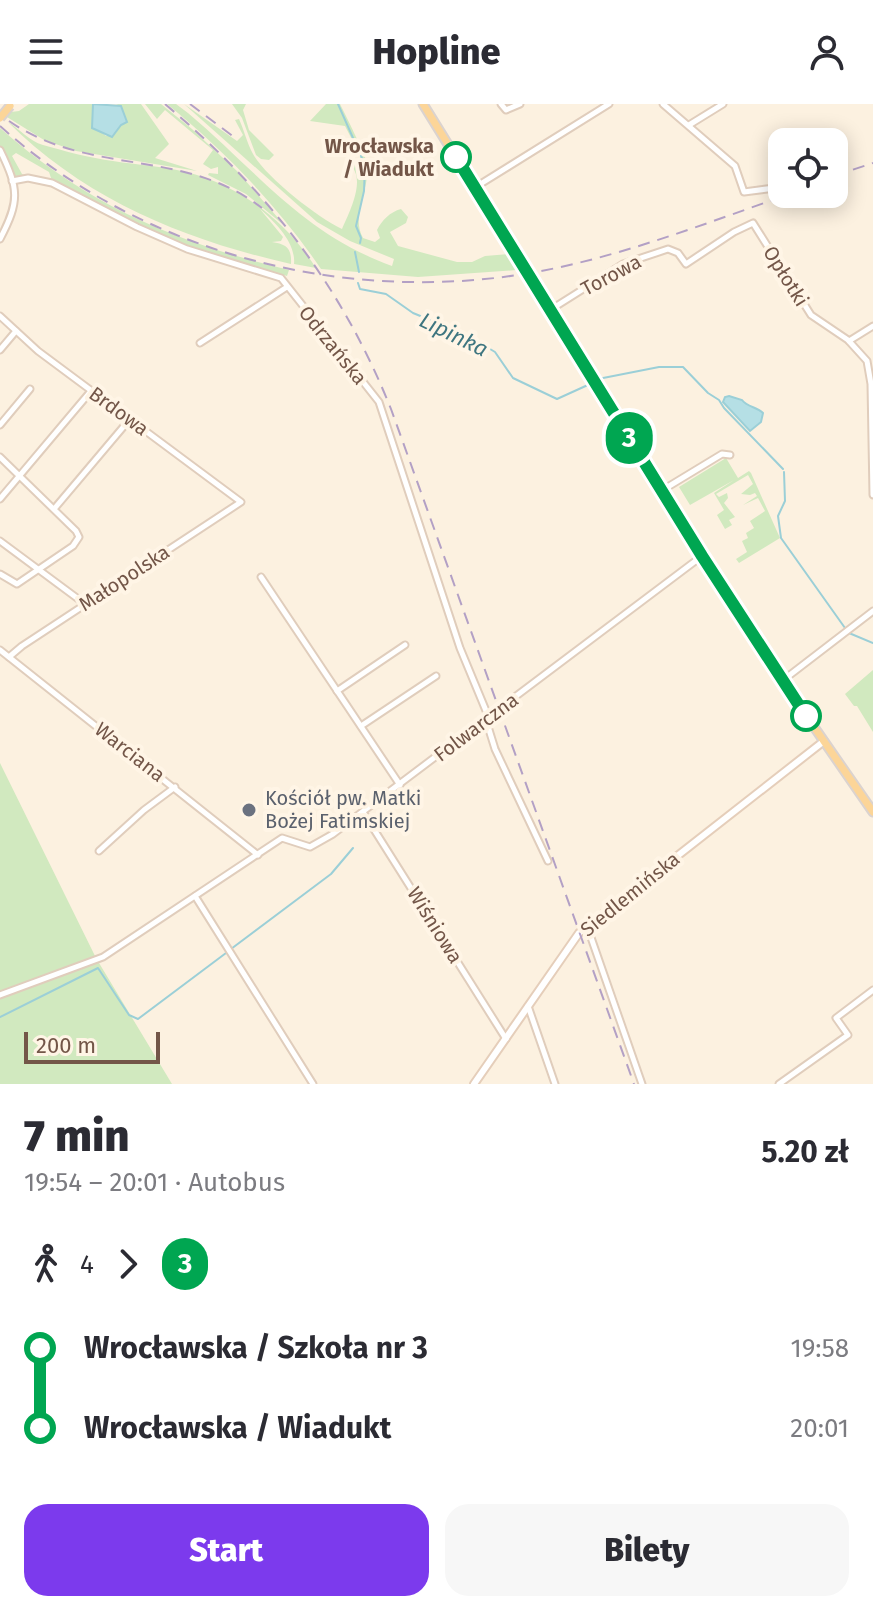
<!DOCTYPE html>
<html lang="pl">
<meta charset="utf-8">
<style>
:root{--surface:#fff;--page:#f7f7f7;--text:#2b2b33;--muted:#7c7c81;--accent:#7c3aed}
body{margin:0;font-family:"Fira Sans",sans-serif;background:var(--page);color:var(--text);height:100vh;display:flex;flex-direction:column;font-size:30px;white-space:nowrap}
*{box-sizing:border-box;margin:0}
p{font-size:26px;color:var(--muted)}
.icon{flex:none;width:44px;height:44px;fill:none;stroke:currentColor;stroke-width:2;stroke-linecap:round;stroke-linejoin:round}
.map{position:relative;height:980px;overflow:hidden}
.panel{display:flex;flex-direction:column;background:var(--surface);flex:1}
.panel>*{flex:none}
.badge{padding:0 16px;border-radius:26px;font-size:28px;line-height:52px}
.buttons{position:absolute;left:768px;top:24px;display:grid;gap:16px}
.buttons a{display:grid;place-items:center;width:80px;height:80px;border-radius:16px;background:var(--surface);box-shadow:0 4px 20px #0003;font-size:40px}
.scale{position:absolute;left:24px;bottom:20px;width:136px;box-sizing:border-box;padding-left:8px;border:4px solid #735648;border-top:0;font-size:22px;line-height:28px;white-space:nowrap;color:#735648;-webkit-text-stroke:6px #fff5e6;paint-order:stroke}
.map>.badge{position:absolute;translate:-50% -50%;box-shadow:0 0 0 4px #fff}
.legs{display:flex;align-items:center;gap:12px;height:88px;padding:0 24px;font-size:26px}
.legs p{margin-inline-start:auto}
.headline{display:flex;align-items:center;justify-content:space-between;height:136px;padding:0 24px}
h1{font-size:44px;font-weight:800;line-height:60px}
.action{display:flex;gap:16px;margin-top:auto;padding:16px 24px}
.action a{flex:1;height:92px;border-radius:24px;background:var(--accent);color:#fff;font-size:32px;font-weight:800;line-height:92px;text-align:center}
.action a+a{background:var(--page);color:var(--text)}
ul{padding:0 24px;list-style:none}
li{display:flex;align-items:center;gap:28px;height:80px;font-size:30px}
li i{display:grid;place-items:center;width:12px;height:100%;margin:0 10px;background:currentColor}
li i::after{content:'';width:20px;height:20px;margin:-10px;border:6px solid;border-radius:50%;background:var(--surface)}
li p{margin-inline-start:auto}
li:first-child i{background:linear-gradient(#0000 50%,currentColor 0)}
li:last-child i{background:linear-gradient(currentColor 50%,#0000 0)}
header{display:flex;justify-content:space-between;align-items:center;height:104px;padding:0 24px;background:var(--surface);font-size:36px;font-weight:800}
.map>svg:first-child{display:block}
</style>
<header><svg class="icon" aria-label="menu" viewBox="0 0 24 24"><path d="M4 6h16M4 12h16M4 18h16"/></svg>Hopline<svg class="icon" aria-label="person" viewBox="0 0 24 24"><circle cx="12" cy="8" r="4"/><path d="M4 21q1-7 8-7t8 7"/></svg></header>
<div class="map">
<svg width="873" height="980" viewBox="0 0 873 980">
<rect width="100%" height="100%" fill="#fcf1e0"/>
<!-- green -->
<g fill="#d1e9bf">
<path d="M29 0H93L97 25 106 32 115 30 126 14 121 2 116 0H141L169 40 155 54 197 67 76 47 44 36 7 13 11 8 19 7Z"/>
<path d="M145 0H161L192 25 237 67 286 123 246 90 208 71 209 69 218 70V63L211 65 203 60 213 46 165 6 157 15Z"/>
<path d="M167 0H176L188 9C259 69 302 129 392 162L394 155 350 137 317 118 184 0 237 37 243 31 235 16 239 15C244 26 247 39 253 50 266 73 317 113 342 125 349 109 366 76 351 62L361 53 345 22 310 17 326 0H340C344 8 366 52 367 59 371 84 350 111 363 134L375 138 380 134 377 126C382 116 390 108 401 105L408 113 406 119 390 128 398 142 457 158H472L485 152 509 150 517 166 418 173 321 165C278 102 226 48 167 0Z"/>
<path d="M232 0H246L243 6 249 26 274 51 269 56 261 55 256 51 242 14Z"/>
<path d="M8 18C21 26 29 37 43 41 64 47 90 54 113 57 138 61 162 62 186 68 240 81 287 118 316 164L294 160C296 139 276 119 260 105L283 133 281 137 272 138C286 140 292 144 291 160 185 136 86 96 8 18Z"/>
<path d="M0 24C87 101 177 139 289 166L287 172 182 141 52 77 49 68 16 49 12 52 22 70 29 73H15L0 42Z"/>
<path d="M726 354 738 374 749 367 751 369 780 434 739 459 736 455 747 448 742 437 748 434 746 429 754 424 750 417 765 407 758 394 743 401 757 392 755 389 750 391 741 390 753 380 748 371 716 390 719 393 727 389 728 394 724 399 735 413 729 416 732 421 725 425 717 411 724 406 714 389 734 376 690 401 679 383Z"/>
<path d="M873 566V628L857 602H854L845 590Z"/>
<path d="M0 659 96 854 172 980H0Z"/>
</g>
<!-- water -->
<g fill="#b5dfe5" stroke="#9bcfd7" stroke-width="2">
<path d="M93 0 121 2 127 18 121 21 112 33 92 24Z"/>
<path d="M729 292 742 296C747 303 757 303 763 309L761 318 750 327 723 298 725 293Z"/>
</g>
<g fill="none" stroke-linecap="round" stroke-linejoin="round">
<!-- stream -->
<g stroke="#9bcfd7" stroke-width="2">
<path d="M338 0 365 61 364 87 356 122 361 134 360 139"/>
<path d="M355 148 359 168"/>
<path d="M358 179 360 185 386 190 413 209 467 231 495 248 513 274 557 295 590 280"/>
<path d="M598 275 659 263H683L708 289 719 296 724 304 783 365"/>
<path d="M784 368 785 397 778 412 781 434 845 524"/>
<path d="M849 529 873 539"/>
<path d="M231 845 331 770 353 744"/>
<path d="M0 913 98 864 129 911 138 915 226 849"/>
</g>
<!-- street casing -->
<g stroke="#e0cdbc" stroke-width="9">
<g id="street">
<path d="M501 0 506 6 520 0"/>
<path d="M663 0 735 62 744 88 782 83"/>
<path d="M689 21 723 0"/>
<path d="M0 46C19 85 20 97 0 135"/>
<path d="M12 77 28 74 52 79 137 123 187 145 281 174 379 298 460 544 489 614"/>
<path d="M474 84 609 0"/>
<path d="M550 206 623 160 668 145 678 149 686 160 734 128 753 119 811 211 848 236 867 257 871 280 873 391"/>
<path d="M0 212 38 247 241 398 22 542 9 553"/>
<path d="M849 237 873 222"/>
<path d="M200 239 287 183"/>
<path d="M0 246 16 227"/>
<path d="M0 321 30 285"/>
<path d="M0 353 76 427 79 433 73 442 17 480 0 470"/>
<path d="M661 387 722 350 730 351"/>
<path d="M0 395 91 287"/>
<path d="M54 405 130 315"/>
<path d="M0 437 85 500"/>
<path d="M261 473 400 681"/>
<path d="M0 546 258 751"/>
<path d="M782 577 873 507"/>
<path d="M337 587 405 541"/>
<path d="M486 616 495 645 548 757"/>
<path d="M361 622 436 572"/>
<path d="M363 708 506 935"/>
<path d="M99 747 144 706 175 683"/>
<path d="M195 792 313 980"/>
<path d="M587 822 642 980"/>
<path d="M0 891 103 853 282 734 310 743 333 730 702 452"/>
<path d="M528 902 555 980"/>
<path d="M779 980 848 931 836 914 873 886"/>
</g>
</g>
<!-- secondary casing -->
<g stroke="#e5ceba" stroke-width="10">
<path id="secondary" d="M474 980 579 829 824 637"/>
</g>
<!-- primary casing -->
<g stroke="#dbd3cf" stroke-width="11">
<path id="primary" d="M423 0 760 545 873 708"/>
</g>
<!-- street -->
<use href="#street" stroke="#fff" stroke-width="5"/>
<!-- secondary -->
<use href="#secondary" stroke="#fff" stroke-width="6"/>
<!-- primary -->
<use href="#primary" stroke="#fcd598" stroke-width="7"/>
<!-- rail -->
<g stroke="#b3a0c5" stroke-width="2" stroke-dasharray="12 8" stroke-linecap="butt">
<path d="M165 0C267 86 341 180 391 305L634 980"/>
<path d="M190 0 238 36"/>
<path d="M9 17C90 73 183 43 262 104"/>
<path d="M0 22C143 150 347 202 536 168 623 152 706 119 790 90"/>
<path d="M834 72 873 59"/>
</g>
<!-- primary-bridge casing -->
<g stroke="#dbd3cf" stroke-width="11" stroke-linecap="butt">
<path id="primary-bridge" d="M0 14 10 2"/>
</g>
<!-- primary-bridge -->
<use href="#primary-bridge" stroke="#fcd598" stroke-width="7"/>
</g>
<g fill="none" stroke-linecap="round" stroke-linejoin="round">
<!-- line-1 casing -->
<g stroke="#fff" stroke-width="18">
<path id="line-1" d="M456 53 702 452 806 612"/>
</g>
<!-- line-1 -->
<use href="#line-1" stroke="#00a651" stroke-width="12"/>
</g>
<!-- markers -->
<g fill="#fff" stroke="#00a651" stroke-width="4">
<circle cx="456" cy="53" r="14"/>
<circle cx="806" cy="612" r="14"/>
</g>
<circle fill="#6b7280" stroke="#fff5e6" stroke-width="3" cx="249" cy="706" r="8"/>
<g text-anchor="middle" stroke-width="8" stroke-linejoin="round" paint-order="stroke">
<!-- stop labels -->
<g font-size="20" font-weight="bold" fill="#735648" stroke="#fff5e6" text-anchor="end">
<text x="434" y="49">Wrocławska<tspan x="434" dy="23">/ Wiadukt</tspan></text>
</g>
<!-- street labels -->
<g font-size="20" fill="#735648" stroke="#fff5e6">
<text transform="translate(611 171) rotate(-28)" y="7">Torowa</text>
<text transform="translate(786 172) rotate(58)" y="7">Opłotki</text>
<text transform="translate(333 241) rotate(51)" y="7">Odrzańska</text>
<text transform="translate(119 307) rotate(36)" y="7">Brdowa</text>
<text transform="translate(124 474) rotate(-33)" y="7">Małopolska</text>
<text transform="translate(476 623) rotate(-37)" y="7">Folwarczna</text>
<text transform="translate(130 648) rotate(38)" y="7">Warciana</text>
<text transform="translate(630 790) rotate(-39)" y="7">Siedlemińska</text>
<text transform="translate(435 821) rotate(58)" y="7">Wiśniowa</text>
</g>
<!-- worship labels -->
<g font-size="20" fill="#5b616d" stroke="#fff5e6" text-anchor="start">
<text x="265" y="701">Kościół pw. Matki<tspan x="265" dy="23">Bożej Fatimskiej</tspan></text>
</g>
<!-- water labels -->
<g font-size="22" font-style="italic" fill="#3f7680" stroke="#fff5e6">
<text transform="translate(454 230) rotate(26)" y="8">Lipinka</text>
</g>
</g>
</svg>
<div class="buttons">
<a><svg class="icon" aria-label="locate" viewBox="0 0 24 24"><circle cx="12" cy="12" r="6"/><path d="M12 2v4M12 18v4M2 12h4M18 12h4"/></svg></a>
</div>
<div class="scale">200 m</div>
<b class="badge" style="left:629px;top:334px;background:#00a651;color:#fff">3</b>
</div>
<section class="panel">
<div class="headline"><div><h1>7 min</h1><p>19:54 – 20:01 · Autobus</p></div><b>5.20 zł</b></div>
<div class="legs"><svg class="icon" aria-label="walk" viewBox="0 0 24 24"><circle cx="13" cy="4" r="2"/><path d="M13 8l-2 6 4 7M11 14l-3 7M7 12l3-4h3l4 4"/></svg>4<svg class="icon" aria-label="forward" viewBox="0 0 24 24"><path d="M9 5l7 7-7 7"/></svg><b class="badge" style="background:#00a651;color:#fff">3</b></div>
<ul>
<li><i style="color:#00a651"></i><b>Wrocławska / Szkoła nr 3</b><p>19:58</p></li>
<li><i style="color:#00a651"></i><b>Wrocławska / Wiadukt</b><p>20:01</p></li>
</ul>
<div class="action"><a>Start</a><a>Bilety</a></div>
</section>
